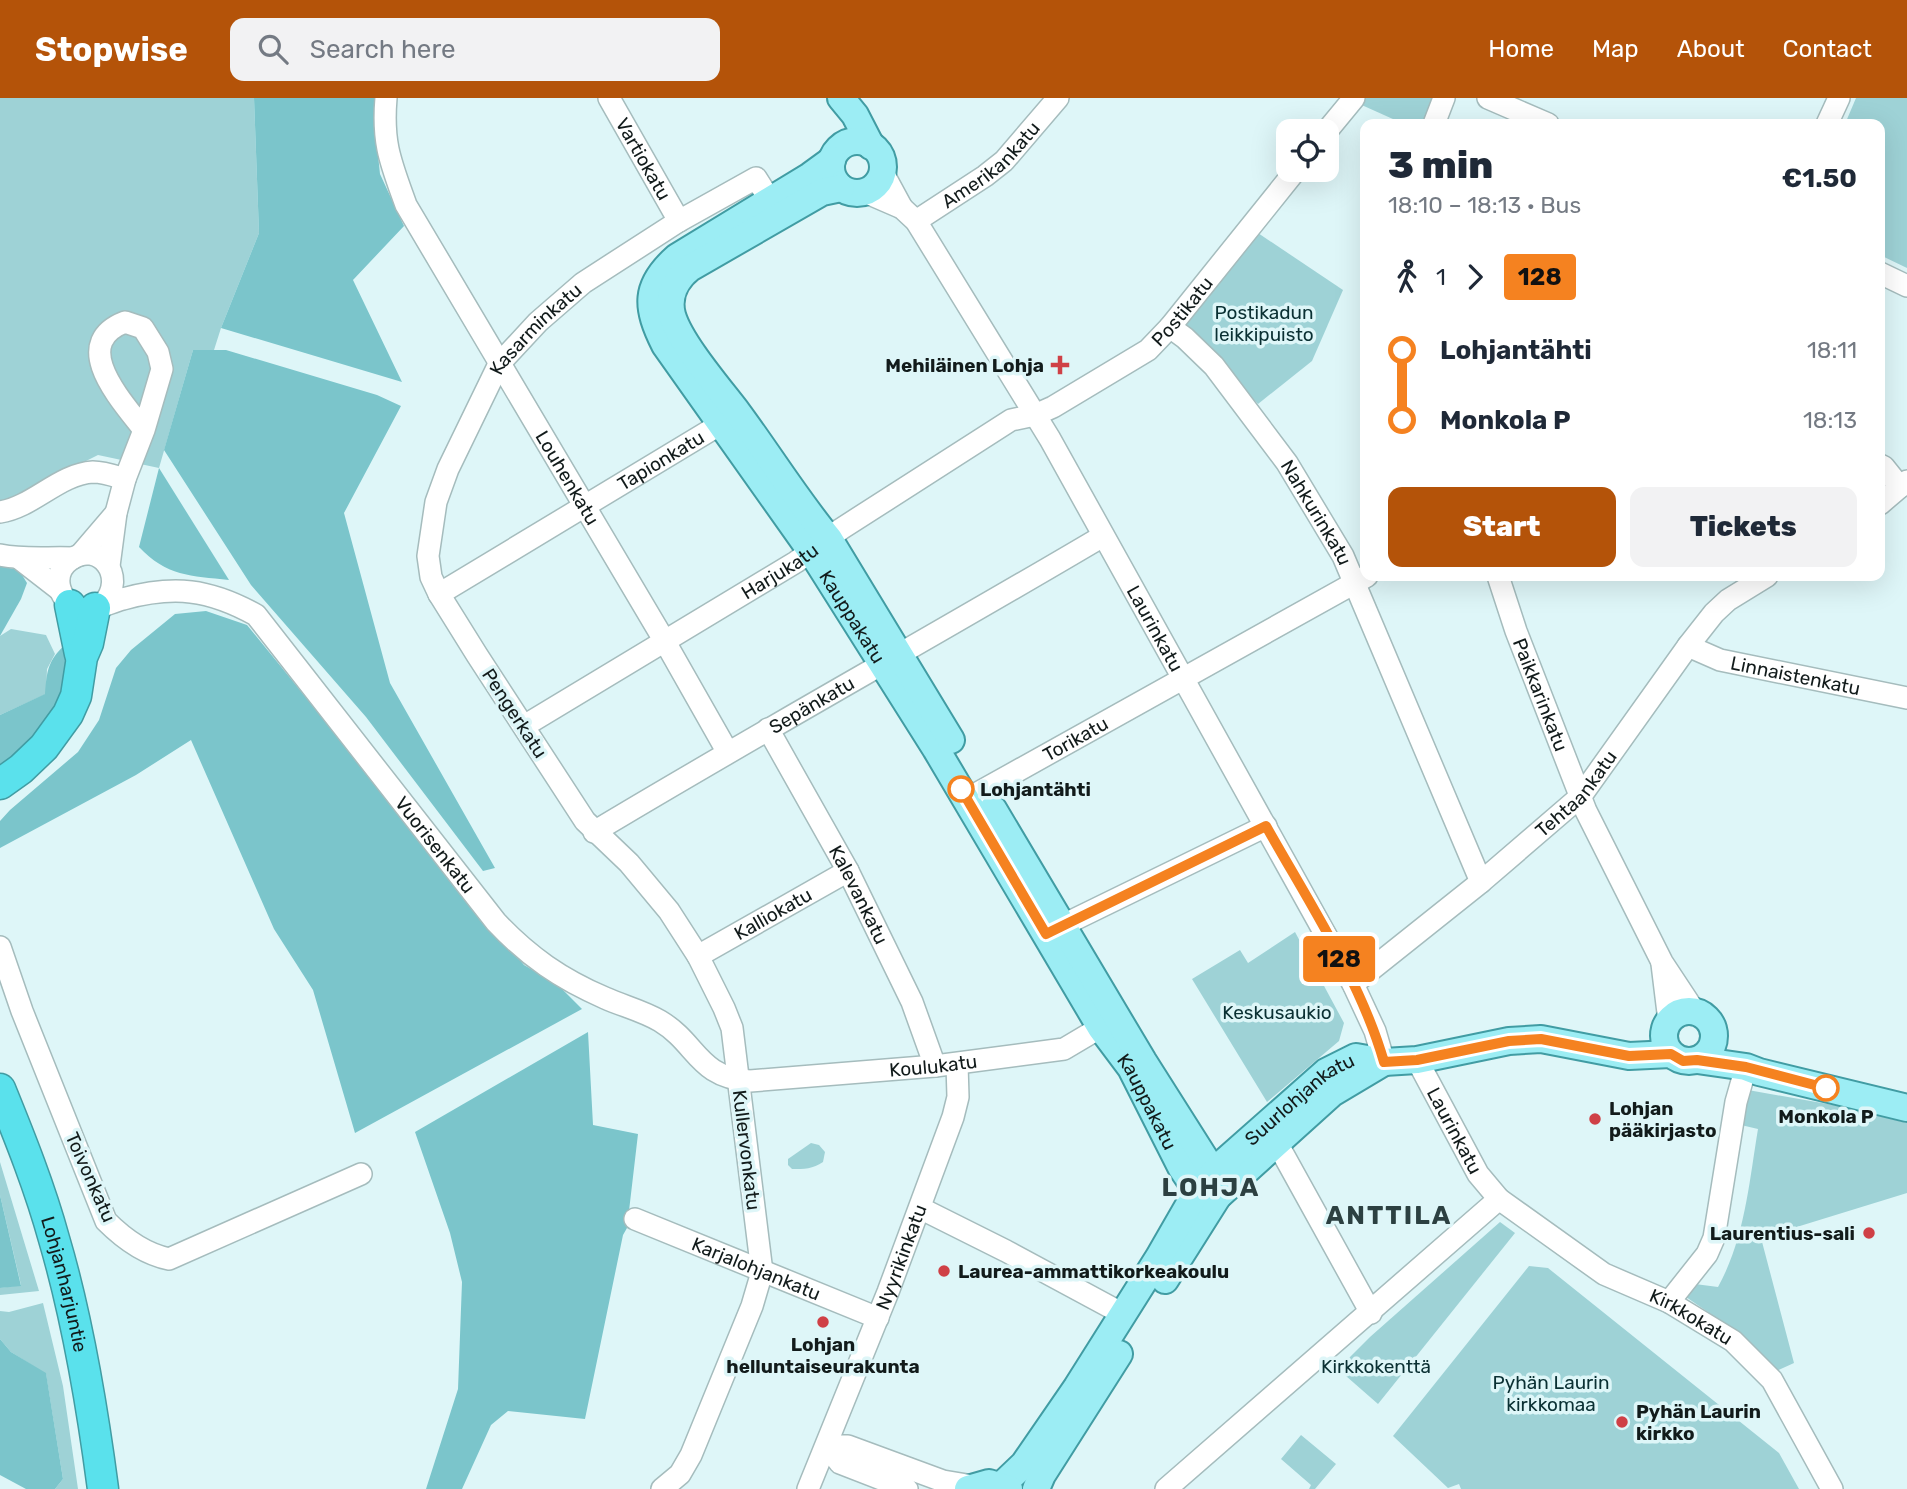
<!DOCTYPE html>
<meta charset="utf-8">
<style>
:root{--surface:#fff;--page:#f2f2f3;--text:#1f2937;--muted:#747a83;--accent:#b45309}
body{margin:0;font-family:Rubik,sans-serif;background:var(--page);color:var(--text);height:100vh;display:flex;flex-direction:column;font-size:26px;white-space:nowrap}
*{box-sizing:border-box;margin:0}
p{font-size:23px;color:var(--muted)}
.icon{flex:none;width:38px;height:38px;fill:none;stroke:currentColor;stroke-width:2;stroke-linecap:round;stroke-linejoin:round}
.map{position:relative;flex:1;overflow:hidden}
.side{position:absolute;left:1360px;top:21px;width:525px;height:462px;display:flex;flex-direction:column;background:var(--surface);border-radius:14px;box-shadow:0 7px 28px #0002}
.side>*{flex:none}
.badge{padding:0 14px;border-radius:5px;font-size:24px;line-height:46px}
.fabs{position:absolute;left:1276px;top:21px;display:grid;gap:14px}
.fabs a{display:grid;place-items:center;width:63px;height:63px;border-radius:14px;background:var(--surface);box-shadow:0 7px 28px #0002;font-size:35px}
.map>.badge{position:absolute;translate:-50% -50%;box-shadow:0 0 0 4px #fff}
.legs{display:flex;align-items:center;gap:10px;height:77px;padding:0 28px;font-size:23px}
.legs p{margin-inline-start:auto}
.overview{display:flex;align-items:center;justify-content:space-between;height:119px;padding:0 28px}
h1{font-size:38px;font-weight:800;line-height:52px}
.primary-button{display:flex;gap:14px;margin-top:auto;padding:14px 28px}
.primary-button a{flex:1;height:80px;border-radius:14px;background:var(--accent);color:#fff;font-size:28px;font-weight:800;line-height:80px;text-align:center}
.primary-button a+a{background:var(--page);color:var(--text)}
ul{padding:0 28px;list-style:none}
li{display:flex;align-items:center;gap:24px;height:70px;font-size:26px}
li i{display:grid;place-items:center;width:10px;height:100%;margin:0 9px;background:currentColor}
li i::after{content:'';width:18px;height:18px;margin:-9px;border:5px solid;border-radius:50%;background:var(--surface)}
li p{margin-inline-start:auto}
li:first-child i{background:linear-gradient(#0000 50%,currentColor 0)}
li:last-child i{background:linear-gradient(currentColor 50%,#0000 0)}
header{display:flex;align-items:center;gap:42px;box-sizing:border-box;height:98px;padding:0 35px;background:var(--accent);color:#fff}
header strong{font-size:33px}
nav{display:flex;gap:38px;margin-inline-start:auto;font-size:24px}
.search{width:490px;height:63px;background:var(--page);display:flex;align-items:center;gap:18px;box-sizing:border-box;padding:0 24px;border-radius:14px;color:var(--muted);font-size:26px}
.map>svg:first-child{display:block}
</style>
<header>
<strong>Stopwise</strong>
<div class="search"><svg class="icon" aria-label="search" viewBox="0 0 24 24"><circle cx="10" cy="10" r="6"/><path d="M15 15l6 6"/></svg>Search here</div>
<nav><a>Home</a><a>Map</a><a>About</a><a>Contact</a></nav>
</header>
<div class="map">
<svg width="1907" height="1391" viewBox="0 0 1907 1391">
<rect width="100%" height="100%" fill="#def6f8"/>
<!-- green -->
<g fill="#9ed2d6">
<path d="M0 0H254L259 135 221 230 214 252H193L159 370 98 357 8 402 0 403Z"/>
<path d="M1359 0H1439L1430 26H1404L1355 4Z"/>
<path d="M1856 0H1907V170L1880 157V26H1845Z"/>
<path d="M1258 135 1343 192 1312 263 1258 306 1185 229Z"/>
<path d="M11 531 46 537 55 556 47 571 46 596 0 617V538Z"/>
<path d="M1295 834 1344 925 1339 943 1267 1004 1192 881 1240 852 1248 865Z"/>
<path d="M1748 992 1839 1008 1907 1025V1095L1761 1140 1794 1265 1774 1274 1734 1232 1686 1199 1695 1186 1718 1189C1745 1140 1749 1085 1758 1031L1741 1027Z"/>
<path d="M811 1045 819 1047 825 1054 823 1064C813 1071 804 1071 792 1071L788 1067V1061Z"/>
<path d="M0 1064 39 1193 0 1197V1190L21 1187 0 1097Z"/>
<path d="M1500 1124 1515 1135 1378 1306 1338 1271 1370 1239Z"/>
<path d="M1529 1168 1548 1170 1779 1355 1799 1391H1461L1459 1386 1448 1390 1393 1338Z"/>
<path d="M43 1205 63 1288 78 1391H55L63 1381 46 1276 11 1254 0 1241V1213L9 1214Z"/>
<path d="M1301 1337 1336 1366 1315 1391H1309L1311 1387 1281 1361Z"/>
</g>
<!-- forest -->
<g fill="#7bc5cb">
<path d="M254 0H380L376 38 380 76 404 128 353 182 402 284 221 230 259 135Z"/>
<path d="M193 252H226L377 297 401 308 344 415 390 585 495 770 483 773 366 619 251 487 164 352Z"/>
<path d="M159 370 229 482C191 478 166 478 139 449Z"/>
<path d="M0 468 19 472 27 485 21 501 0 538Z"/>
<path d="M206 513 247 527 524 867 557 886 582 911 355 1035 313 892 274 831 191 642 136 677 0 750V723L10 712 78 654 99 622 116 570 131 552 175 516Z"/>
<path d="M69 543 59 611 40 641 0 672V617L45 596C47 569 49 561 69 543Z"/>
<path d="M588 934 593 1027 638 1036 627 1130 623 1137 585 1321 508 1313 491 1327 462 1391H426L458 1291 462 1184 450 1135 415 1034Z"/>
<path d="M0 1097 21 1188 0 1190Z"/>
<path d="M0 1241 11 1254 46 1275 63 1381 55 1391H26L0 1377Z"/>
</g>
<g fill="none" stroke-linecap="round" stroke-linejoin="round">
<!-- minor casing -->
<g stroke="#a5bcbd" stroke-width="24">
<g id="minor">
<path id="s1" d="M386 0C382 46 391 65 406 107L664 542 727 653"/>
<path id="s2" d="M609 0 679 123"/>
<path d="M1488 0 1548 26"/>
<path d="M1434 26 1444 0"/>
<path d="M1827 26 1839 0"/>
<path d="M1326 34 1354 0"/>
<path d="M882 73 902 110"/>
<path id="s3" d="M865 94 902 110 916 123 1050 341 1353 886 1375 933 1384 964"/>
<path id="s4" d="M916 123 985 78 1004 63 1058 0"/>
<path d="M1880 175 1907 188"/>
<path id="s5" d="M1170 229 1185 240 1214 268 1287 365 1343 458 1481 784"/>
<path d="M1880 367 1884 369 1900 389"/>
<path d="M1880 406 1907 383"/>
<path d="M0 414C33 409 59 376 93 374 104 374 115 378 125 381"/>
<path d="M0 457C24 462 48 459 73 460"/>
<path d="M80 457 116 415"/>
<path d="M20 461 60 492"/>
<path d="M109 468 116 415 125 381 144 332 162 271 158 254 143 230 125 224C68 246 122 303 144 332"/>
<path id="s6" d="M1498 478 1516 533 1586 713 1662 864 1695 914"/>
<path id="s7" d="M439 496 734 318"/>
<path id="s8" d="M103 506C128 479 99 441 70 462 50 476 59 507 82 511 94 514 110 504 123 501 174 487 209 491 256 517L496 824C529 859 561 881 605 900 623 908 643 913 660 923 698 946 697 979 750 983L935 968 1064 951 1113 922"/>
<path id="s9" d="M1688 548 1720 562 1907 600"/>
<path id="s10" d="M524 628 796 464 841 431 1011 322 1035 317 1053 309 1148 252 1170 229 1296 72"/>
<path id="s11" d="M768 631 848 773 912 904 935 968"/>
<path id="s12" d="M967 701 1367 478"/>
<path id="s13" d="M594 734C762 633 934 538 1103 438"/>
<path d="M1051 833 1266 728"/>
<path d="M0 849 22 913 106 1123C123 1140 145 1156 169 1161L361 1076"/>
<path id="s14" d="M698 858 848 773"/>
<path d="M1662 866 1669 923"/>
<path id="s15" d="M1353 886 1481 784 1581 698 1688 548 1714 515 1728 502 1767 478"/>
<path id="s16" d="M1417 962 1478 1076 1499 1101 1604 1176 1669 1204 1733 1243 1772 1282 1832 1391"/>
<path d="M1277 1045 1371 1215"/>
<path d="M920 1110 1006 1153 1123 1216"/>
<path id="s17" d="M635 1121 878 1220"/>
<path d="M1669 1204 1707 1156 1714 1140 1736 1004 1746 969"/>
<path d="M827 1348H848L943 1383 973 1388"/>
<path d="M827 1348 840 1365 907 1391"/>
<path id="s18" d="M662 1391 680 1376 691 1357 752 1208 762 1174 732 930 724 910 698 858 669 813 629 765 585 723 477 557 439 496 431 479 428 458 436 404 448 371 499 266 538 224 583 185 679 123 756 80 770 102"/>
<path id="s19" d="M808 1391 888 1194 953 1019 958 999 957 966"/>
<path d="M1166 1391 1499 1101"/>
</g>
</g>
<!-- major casing -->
<g stroke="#419ca3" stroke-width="30">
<g id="major">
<path d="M841 0 855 17 871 48"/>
<circle cx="857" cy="69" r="26"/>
<path id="s20" d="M832 62 810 78 677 159C644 188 646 209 665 247L811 453 936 651 1101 930 1131 970 1181 1069 1197 1093 1218 1098"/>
<path d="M841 90 822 94 690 170C676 181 667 198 672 217 680 245 719 290 738 315 769 357 796 401 829 441L951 642"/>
<path d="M993 711 1143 963 1214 1075 1218 1098"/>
<circle cx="1689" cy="938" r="25"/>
<path d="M1697 962 1746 969 1759 974 1907 1010"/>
<path d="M1165 1182 1218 1098 1332 995 1384 964"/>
<path id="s21" d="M1002 1387 1024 1366 1077 1289 1159 1159 1197 1093 1223 1065 1326 974 1356 959 1384 964 1417 962 1509 943 1541 941 1629 958 1671 956"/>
<path d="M968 1391 989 1385 1009 1391"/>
<path d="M1036 1391 1042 1377 1119 1256"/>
</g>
</g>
<!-- highway casing -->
<g stroke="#419ca3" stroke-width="33">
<g id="highway">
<path d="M70 507 80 556"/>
<path d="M0 686 21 671 44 649 68 616 76 598 82 559 88 545 95 510"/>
<path id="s22" d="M0 991C20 1040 40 1090 54 1141 78 1222 92 1307 103 1391"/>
</g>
</g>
<!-- minor -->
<use href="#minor" stroke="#fff" stroke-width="21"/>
<!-- major -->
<use href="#major" stroke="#9cedf4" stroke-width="26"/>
<!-- highway -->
<use href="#highway" stroke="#5ae1ec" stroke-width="30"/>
</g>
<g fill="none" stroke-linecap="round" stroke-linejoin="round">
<!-- line-1 casing -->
<g stroke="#fff" stroke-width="16">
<path id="line-1" d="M961 691 1046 836 1266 728C1308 803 1360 881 1384 964L1417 962 1509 943 1541 941 1629 958 1671 956 1683 963 1697 962 1746 969 1826 990"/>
</g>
<!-- line-1 -->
<use href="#line-1" stroke="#f58220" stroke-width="10"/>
</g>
<!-- markers -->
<g fill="#cf4046" stroke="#def6f8" stroke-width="2.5">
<path d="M1056.5 256.5h7v7h7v7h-7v7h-7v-7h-7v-7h7z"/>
<circle cx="1595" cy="1021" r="7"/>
<circle cx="1869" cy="1135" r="7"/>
<circle cx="944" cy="1173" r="7"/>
<circle cx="823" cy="1224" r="7"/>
<circle cx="1622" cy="1324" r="7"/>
</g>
<g fill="#fff" stroke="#f58220" stroke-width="3.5">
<circle cx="961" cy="691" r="12"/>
<circle cx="1826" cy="990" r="12"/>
</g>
<g text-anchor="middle" stroke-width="7" stroke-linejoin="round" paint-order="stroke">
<!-- street labels -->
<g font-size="19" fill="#121b1b" stroke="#def6f8">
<text dy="7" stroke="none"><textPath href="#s2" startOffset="70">Vartiokatu</textPath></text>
<text dy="7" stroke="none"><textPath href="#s4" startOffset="94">Amerikankatu</textPath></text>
<text dy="7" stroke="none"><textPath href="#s10" startOffset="782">Postikatu</textPath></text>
<text dy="7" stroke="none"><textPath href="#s18" startOffset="1311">Kasarminkatu</textPath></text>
<text dy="7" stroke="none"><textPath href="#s7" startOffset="259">Tapionkatu</textPath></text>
<text dy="7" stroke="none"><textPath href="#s1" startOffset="427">Louhenkatu</textPath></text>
<text dy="7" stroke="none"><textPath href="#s5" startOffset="238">Nahkurinkatu</textPath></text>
<text dy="7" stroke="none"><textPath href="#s10" startOffset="299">Harjukatu</textPath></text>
<text dy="7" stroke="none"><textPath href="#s20" startOffset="612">Kauppakatu</textPath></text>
<text dy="7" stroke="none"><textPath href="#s3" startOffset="532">Laurinkatu</textPath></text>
<text dy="7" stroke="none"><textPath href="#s9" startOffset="112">Linnaistenkatu</textPath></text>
<text dy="7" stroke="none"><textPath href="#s6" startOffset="126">Paikkarinkatu</textPath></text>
<text dy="7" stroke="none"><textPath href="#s13" startOffset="252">Sepänkatu</textPath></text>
<text transform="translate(515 615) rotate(57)" y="7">Pengerkatu</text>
<text dy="7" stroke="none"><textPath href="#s12" startOffset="124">Torikatu</textPath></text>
<text dy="7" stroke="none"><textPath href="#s15" startOffset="294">Tehtaankatu</textPath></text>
<text dy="7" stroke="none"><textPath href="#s8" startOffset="621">Vuorisenkatu</textPath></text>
<text dy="7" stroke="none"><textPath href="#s11" startOffset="189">Kalevankatu</textPath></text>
<text dy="7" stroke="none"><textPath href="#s14" startOffset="86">Kalliokatu</textPath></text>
<text dy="7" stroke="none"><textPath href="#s8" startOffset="1208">Koulukatu</textPath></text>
<text dy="7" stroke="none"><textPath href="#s20" startOffset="1180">Kauppakatu</textPath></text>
<text dy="7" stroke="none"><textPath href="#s21" startOffset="492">Suurlohjankatu</textPath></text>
<text dy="7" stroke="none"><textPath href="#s16" startOffset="80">Laurinkatu</textPath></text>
<text transform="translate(747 1052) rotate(83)" y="7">Kullervonkatu</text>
<text transform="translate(91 1079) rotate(66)" y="7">Toivonkatu</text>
<text dy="7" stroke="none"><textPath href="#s19" startOffset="250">Nyyrikinkatu</textPath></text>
<text dy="7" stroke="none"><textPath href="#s17" startOffset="131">Karjalohjankatu</textPath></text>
<text dy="7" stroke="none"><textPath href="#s22" startOffset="206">Lohjanharjuntie</textPath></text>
<text dy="7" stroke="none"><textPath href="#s16" startOffset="388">Kirkkokatu</textPath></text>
</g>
<!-- park labels -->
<g font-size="19" fill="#0a3033" stroke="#def6f8">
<text x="1264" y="221">Postikadun<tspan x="1264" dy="22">leikkipuisto</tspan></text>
<text x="1277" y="921">Keskusaukio</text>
<text x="1376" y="1275">Kirkkokenttä</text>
<text x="1551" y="1291">Pyhän Laurin<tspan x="1551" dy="22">kirkkomaa</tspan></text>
</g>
<!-- poi labels -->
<g font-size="19" font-weight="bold" fill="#121b1b" stroke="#def6f8" text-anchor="start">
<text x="1044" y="274" text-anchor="end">Mehiläinen Lohja</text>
<text x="1609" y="1017">Lohjan<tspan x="1609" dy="22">pääkirjasto</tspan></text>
<text x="1855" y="1142" text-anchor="end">Laurentius-sali</text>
<text x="958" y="1180">Laurea-ammattikorkeakoulu</text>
<text x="823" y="1253" text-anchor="middle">Lohjan<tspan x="823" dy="22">helluntaiseurakunta</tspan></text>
<text x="1636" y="1320">Pyhän Laurin<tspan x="1636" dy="22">kirkko</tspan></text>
</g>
<!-- stop labels -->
<g font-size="19" font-weight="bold" fill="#121b1b" stroke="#def6f8" text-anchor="start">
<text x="980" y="698">Lohjantähti</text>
<text x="1826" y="1025" text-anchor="middle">Monkola P</text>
</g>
<!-- district labels -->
<g font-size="26" font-weight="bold" letter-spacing="2" fill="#2c4041" stroke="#def6f8">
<text x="1211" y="1098">LOHJA</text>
<text x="1389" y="1126">ANTTILA</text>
</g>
</g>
</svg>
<div class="fabs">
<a><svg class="icon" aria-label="locate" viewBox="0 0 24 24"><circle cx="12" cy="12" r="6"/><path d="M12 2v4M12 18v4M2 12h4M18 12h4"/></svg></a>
</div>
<b class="badge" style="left:1339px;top:861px;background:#f58220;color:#111">128</b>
<section class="side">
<div class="overview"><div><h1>3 min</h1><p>18:10 – 18:13 · Bus</p></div><b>€1.50</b></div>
<div class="legs"><svg class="icon" aria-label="walk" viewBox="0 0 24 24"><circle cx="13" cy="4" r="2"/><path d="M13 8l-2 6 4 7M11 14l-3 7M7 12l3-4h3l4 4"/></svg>1<svg class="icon" aria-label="forward" viewBox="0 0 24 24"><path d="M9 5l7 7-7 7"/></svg><b class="badge" style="background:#f58220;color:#111">128</b></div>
<ul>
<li><i style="color:#f58220"></i><b>Lohjantähti</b><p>18:11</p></li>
<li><i style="color:#f58220"></i><b>Monkola P</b><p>18:13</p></li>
</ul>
<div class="primary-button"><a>Start</a><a>Tickets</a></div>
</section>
</div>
